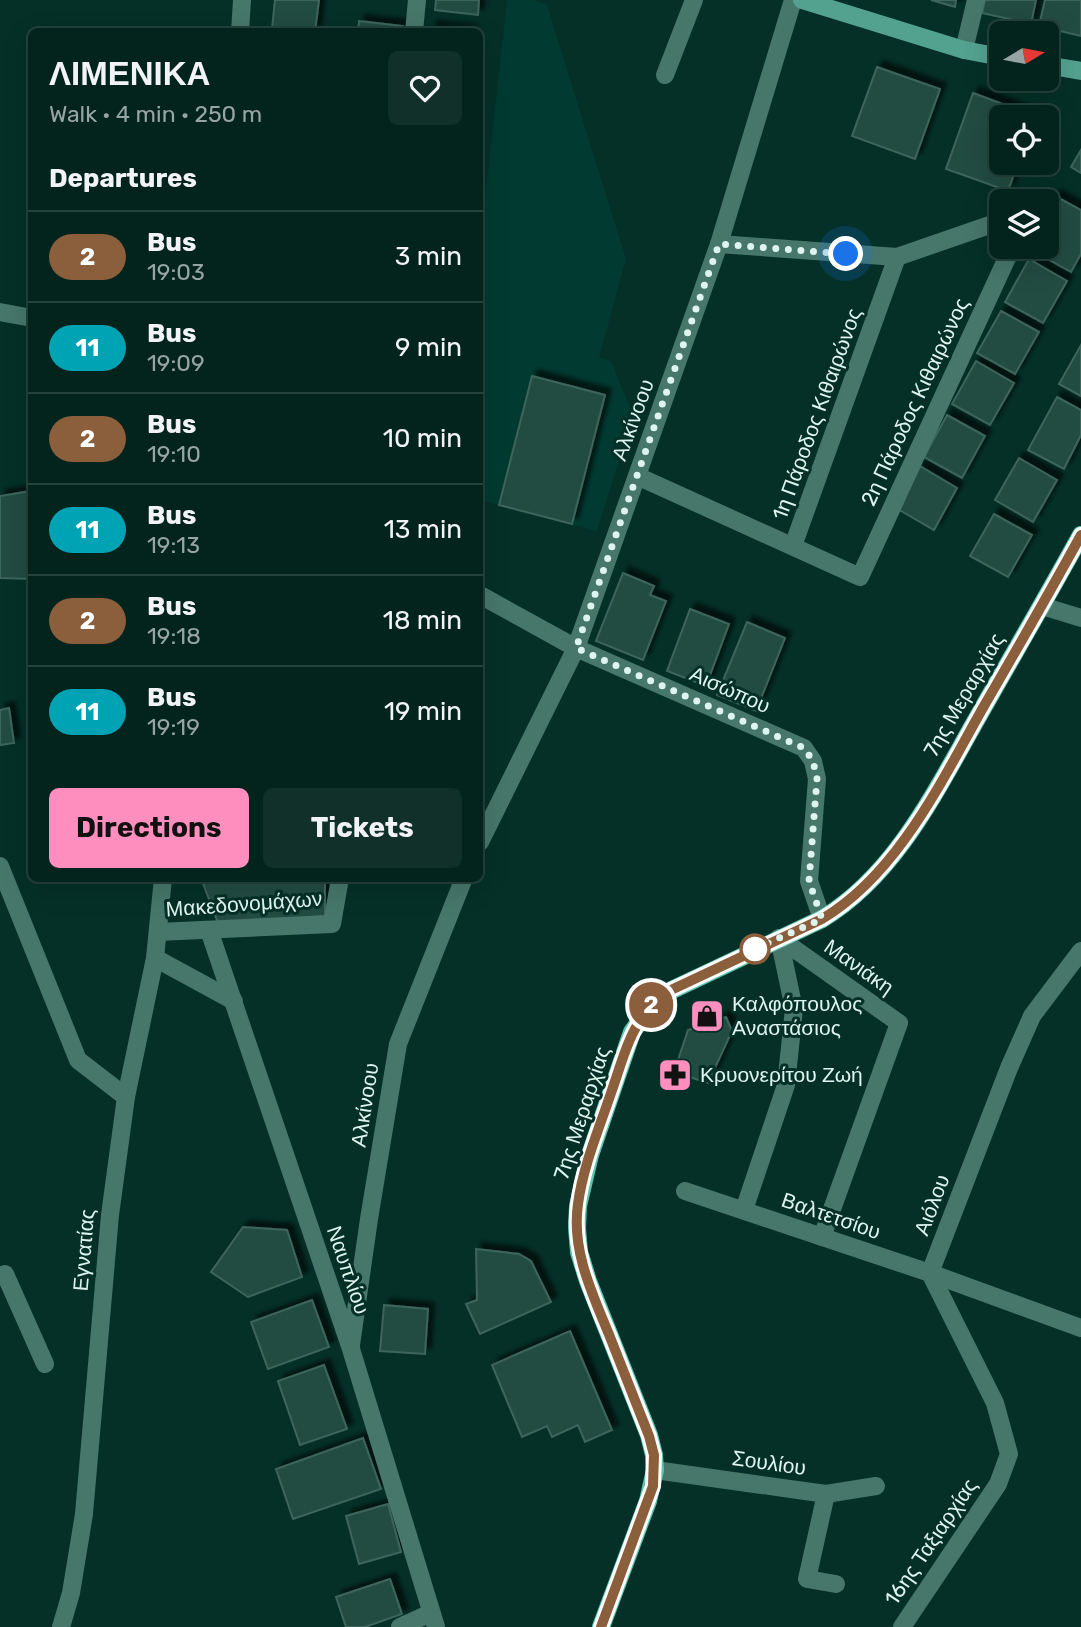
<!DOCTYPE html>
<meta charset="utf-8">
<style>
:root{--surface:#03241d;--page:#11302a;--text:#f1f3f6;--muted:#97a4a4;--line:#24413b;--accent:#fd8ebe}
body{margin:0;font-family:Rubik,sans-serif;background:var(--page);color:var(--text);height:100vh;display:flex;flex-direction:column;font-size:26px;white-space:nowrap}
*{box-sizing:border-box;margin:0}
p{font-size:23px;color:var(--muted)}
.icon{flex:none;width:38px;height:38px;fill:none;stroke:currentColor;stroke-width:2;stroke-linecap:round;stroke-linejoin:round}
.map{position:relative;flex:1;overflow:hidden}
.panel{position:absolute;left:28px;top:28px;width:455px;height:854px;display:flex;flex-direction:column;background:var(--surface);border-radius:10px;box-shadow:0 7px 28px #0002,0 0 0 2px var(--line)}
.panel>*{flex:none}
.badge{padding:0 14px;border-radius:23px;font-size:24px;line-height:46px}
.needle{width:46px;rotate:80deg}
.fabs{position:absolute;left:989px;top:21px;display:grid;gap:14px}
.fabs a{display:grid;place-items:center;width:70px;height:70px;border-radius:10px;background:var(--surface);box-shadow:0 7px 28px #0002,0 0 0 2px var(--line);font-size:35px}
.you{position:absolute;width:35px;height:35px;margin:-18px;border:5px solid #fff;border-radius:50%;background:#1a73e8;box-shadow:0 0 0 10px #1a73e833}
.map>.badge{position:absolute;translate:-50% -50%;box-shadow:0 0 0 4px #fff}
h2{padding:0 21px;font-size:26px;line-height:63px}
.round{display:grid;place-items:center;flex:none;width:74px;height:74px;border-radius:10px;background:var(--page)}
.head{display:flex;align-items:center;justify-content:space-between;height:119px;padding:0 21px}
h1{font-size:33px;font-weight:700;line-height:52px}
.cta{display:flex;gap:14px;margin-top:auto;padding:14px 21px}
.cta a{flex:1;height:80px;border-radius:10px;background:var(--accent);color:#111;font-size:28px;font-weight:700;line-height:80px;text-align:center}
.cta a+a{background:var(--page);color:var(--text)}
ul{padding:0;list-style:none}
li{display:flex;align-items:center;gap:21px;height:91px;padding:0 21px;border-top:2px solid var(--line)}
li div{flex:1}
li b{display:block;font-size:26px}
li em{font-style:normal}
li .badge{min-width:77px;font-weight:700;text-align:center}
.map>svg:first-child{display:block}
</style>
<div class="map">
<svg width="1081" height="1627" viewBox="0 0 1081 1627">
<defs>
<filter id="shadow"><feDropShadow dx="6" dy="-6" stdDeviation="2" flood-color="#0009"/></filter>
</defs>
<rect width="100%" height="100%" fill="#043027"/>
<!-- built -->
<path fill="#003a30" d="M507 0H534L547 5 626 259 599 358 611 361 633 415 597 531 480 500V244Z"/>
<!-- building -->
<g fill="#244c43" stroke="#3d655b" stroke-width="2" filter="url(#shadow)">
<path d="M275 0H319L315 32 272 28Z"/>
<path d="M436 0H479L478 15 435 10Z"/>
<path d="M931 0H956L955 7Z"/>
<path d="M985 0H1036L1031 24 982 13Z"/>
<path d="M1045 0H1081V36L1039 26Z"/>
<path d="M359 21 403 26 402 32H358Z"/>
<path d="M431 27 474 31 430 32Z"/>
<path d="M877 67 940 89 915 159 852 136Z"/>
<path d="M973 93 1035 116 1001 117V163H1018L1008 191 946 169Z"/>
<path d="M1081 150V173L1071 167Z"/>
<path d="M1055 196 1081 210V254L1071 272 1026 247H1046V212Z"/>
<path d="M1029 259 1067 281 1043 323 1005 302Z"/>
<path d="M1001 311 1039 332 1015 374 977 353Z"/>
<path d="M1081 345V396L1059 384Z"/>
<path d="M976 361 1014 383 990 425 952 404Z"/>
<path d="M532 376 605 395 572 524 499 505Z"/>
<path d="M1057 397 1081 410V435L1064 469 1028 450Z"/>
<path d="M947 415 985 436 962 478 924 457Z"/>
<path d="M1019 458 1057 480 1033 522 995 500Z"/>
<path d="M920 466 957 488 934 530 896 508Z"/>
<path d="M31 491 32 579 0 578V496Z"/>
<path d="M994 514 1032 535 1008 577 970 556Z"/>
<path d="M623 573 654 586 650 595 666 601 643 660 596 641Z"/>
<path d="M690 609 729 624 706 686 667 671Z"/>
<path d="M747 622 785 638 756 711 717 695Z"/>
<path d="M9 708 14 743 0 745V710Z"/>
<path d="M201 878H325V916L218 923Z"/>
<path d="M726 1017 732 1031 708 1083 674 1072 688 1030Z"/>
<path d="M243 1227 287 1230 302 1277 248 1297 211 1272Z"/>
<path d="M476 1249 519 1254 531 1261 551 1302 480 1334 466 1304 477 1300Z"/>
<path d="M312 1300 329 1347 268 1369 251 1322Z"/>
<path d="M384 1305 428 1309 425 1354 380 1351Z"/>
<path d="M570 1331 612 1430 585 1442 578 1425 552 1437 547 1426 522 1437 492 1365Z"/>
<path d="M324 1365 347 1429 300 1445 278 1381Z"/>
<path d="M363 1438 381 1489 293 1519 276 1469Z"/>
<path d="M388 1504 401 1552 359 1564 346 1516Z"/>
<path d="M390 1579 402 1614 365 1627H346L336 1597Z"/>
</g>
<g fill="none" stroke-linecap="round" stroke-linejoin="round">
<!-- street -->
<g stroke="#47766a" stroke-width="18">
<path d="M240 32 242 0"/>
<path d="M414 32 417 0"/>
<path d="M964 50 976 0"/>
<path d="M665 75 694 0"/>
<path d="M719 244 897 257 1001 221"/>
<path d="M0 312 32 318"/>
<path d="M637 476 860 577 1012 247"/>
<path d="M793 546 897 257"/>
<path d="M480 595 576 648 804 748 813 761 817 779 809 881 822 919"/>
<path d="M1042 606 1081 618"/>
<path d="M480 842 576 648 719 244 793 0"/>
<path d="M0 866 78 1060 126 1097"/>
<path d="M209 930 351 1349 436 1627"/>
<path d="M158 932 332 924 340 878"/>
<path d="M779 938 899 1023 822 1237"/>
<path d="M155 958 234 1001"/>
<path d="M685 1191 930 1273 1081 1328"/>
<path d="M744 1210 786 1085 794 1009 779 938"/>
<path d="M0 1276 5 1274 45 1364"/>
<path d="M351 1345 369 1219 398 1044 464 878"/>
<path d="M655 1470 826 1494 876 1486"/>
<path d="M826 1494 807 1579 836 1584"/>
<path d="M61 1627 71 1593 84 1514 110 1215 126 1097 155 958 163 878"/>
<path d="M400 1627 431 1613"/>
<path d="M902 1627 998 1484 1009 1454 995 1403 930 1273 1009 1068 1032 1016 1081 951"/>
</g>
<!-- secondary -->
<g stroke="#53a290" stroke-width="18">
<path d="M802 0 964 50 1001 57"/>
<path d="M1046 65 1081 71"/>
</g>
<!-- primary -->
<path stroke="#5bc4ad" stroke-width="18" d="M601 1627 648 1501 655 1470 654 1455 649 1435 588 1281 579 1252 577 1228 578 1206 590 1155 632 1032 653 1003 672 990 822 919C897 874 937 788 979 715 1013 655 1048 595 1081 535"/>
</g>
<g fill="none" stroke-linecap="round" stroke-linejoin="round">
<!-- line casing -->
<g stroke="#fff" stroke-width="16">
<path id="line" d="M601 1627 653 1486 654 1455 649 1436C636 1403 623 1370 610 1337 593 1295 571 1251 578 1204 583 1166 599 1129 611 1093 627 1048 630 1019 671 990L822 919C898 874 942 780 984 706 1017 649 1050 592 1081 535"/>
</g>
<!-- line -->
<use href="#line" stroke="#8b5e3c" stroke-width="10"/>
<!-- walk -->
<path stroke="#def4ee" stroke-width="7" stroke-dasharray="0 12.6" d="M755 949 750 951 822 919 809 881 817 779 813 761 804 748 576 648 719 244 846 254"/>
</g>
<!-- icons -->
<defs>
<g id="shop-square" transform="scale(1.75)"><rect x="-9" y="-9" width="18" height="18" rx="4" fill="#fd8ebe" stroke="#043027"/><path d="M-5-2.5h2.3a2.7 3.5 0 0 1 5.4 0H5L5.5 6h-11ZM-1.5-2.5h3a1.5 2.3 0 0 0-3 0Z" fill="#111"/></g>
<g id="pharmacy-square" transform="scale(1.75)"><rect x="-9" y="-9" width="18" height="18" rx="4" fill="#fd8ebe" stroke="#043027"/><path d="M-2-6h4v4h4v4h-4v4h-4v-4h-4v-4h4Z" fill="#111"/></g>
</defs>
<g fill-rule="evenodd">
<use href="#shop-square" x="707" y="1016"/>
<use href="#pharmacy-square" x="675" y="1075"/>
</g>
<!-- markers -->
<circle fill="#fff" stroke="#8b5e3c" stroke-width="3.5" cx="755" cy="949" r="14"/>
<g text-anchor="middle" stroke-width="6" stroke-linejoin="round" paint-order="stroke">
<!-- street labels -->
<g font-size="21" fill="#def4ee" stroke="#043027">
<text transform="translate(915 402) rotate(-65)" y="7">2η Πάροδος Κιθαιρώνος</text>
<text transform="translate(817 414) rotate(-70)" y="7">1η Πάροδος Κιθαιρώνος</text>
<text transform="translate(633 420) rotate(-70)" y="7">Αλκίνοου</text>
<text transform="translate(730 690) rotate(24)" y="7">Αισώπου</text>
<text transform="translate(964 695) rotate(-60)" y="7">7ης Μεραρχίας</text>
<text transform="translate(244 904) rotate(-4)" y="7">Μακεδονομάχων</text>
<text transform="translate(859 967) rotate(35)" y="7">Μανιάκη</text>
<text transform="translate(365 1105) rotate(-81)" y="7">Αλκίνοου</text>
<text transform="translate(582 1113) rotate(-72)" y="7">7ης Μεραρχίας</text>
<text transform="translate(932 1205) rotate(-69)" y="7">Αιόλου</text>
<text transform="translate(831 1216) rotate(19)" y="7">Βαλτετσίου</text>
<text transform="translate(84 1250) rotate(-85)" y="7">Εγνατίας</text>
<text transform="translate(348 1270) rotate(71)" y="7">Ναυπλίου</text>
<text transform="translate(769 1463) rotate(8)" y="7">Σουλίου</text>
<text transform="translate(931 1542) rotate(-56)" y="7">16ης Ταξιαρχίας</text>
</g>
<!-- poi labels -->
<g font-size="21" fill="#def4ee" stroke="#043027" text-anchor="start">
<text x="732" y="1011">Καλφόπουλος<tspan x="732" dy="24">Αναστάσιος</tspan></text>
<text x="700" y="1082">Κρυονερίτου Ζωή</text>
</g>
</g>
</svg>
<div class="fabs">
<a><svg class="needle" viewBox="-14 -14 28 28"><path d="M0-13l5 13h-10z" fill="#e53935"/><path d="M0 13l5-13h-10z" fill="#97a4a4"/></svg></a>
<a><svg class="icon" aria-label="locate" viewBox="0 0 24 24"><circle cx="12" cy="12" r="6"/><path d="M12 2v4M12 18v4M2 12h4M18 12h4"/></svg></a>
<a><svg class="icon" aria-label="layers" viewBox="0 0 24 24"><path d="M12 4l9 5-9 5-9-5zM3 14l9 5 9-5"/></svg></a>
</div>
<div class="you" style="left:846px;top:254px"></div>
<b class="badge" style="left:651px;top:1005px;background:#8b5e3c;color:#fff">2</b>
<section class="panel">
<div class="head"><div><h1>ΛΙΜΕΝΙΚΑ</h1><p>Walk · 4 min · 250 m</p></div><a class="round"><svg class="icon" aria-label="heart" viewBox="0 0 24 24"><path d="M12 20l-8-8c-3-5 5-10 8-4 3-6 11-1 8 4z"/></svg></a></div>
<h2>Departures</h2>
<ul>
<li><span class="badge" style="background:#8b5e3c;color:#fff">2</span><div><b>Bus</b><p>19:03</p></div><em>3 min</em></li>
<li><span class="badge" style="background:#00a3b4;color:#fff">11</span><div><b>Bus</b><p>19:09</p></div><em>9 min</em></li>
<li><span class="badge" style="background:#8b5e3c;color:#fff">2</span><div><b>Bus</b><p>19:10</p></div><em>10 min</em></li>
<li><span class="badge" style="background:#00a3b4;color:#fff">11</span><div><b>Bus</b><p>19:13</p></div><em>13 min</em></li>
<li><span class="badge" style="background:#8b5e3c;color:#fff">2</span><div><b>Bus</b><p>19:18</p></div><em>18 min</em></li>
<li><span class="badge" style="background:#00a3b4;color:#fff">11</span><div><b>Bus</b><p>19:19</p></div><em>19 min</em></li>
</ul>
<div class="cta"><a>Directions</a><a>Tickets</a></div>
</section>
</div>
